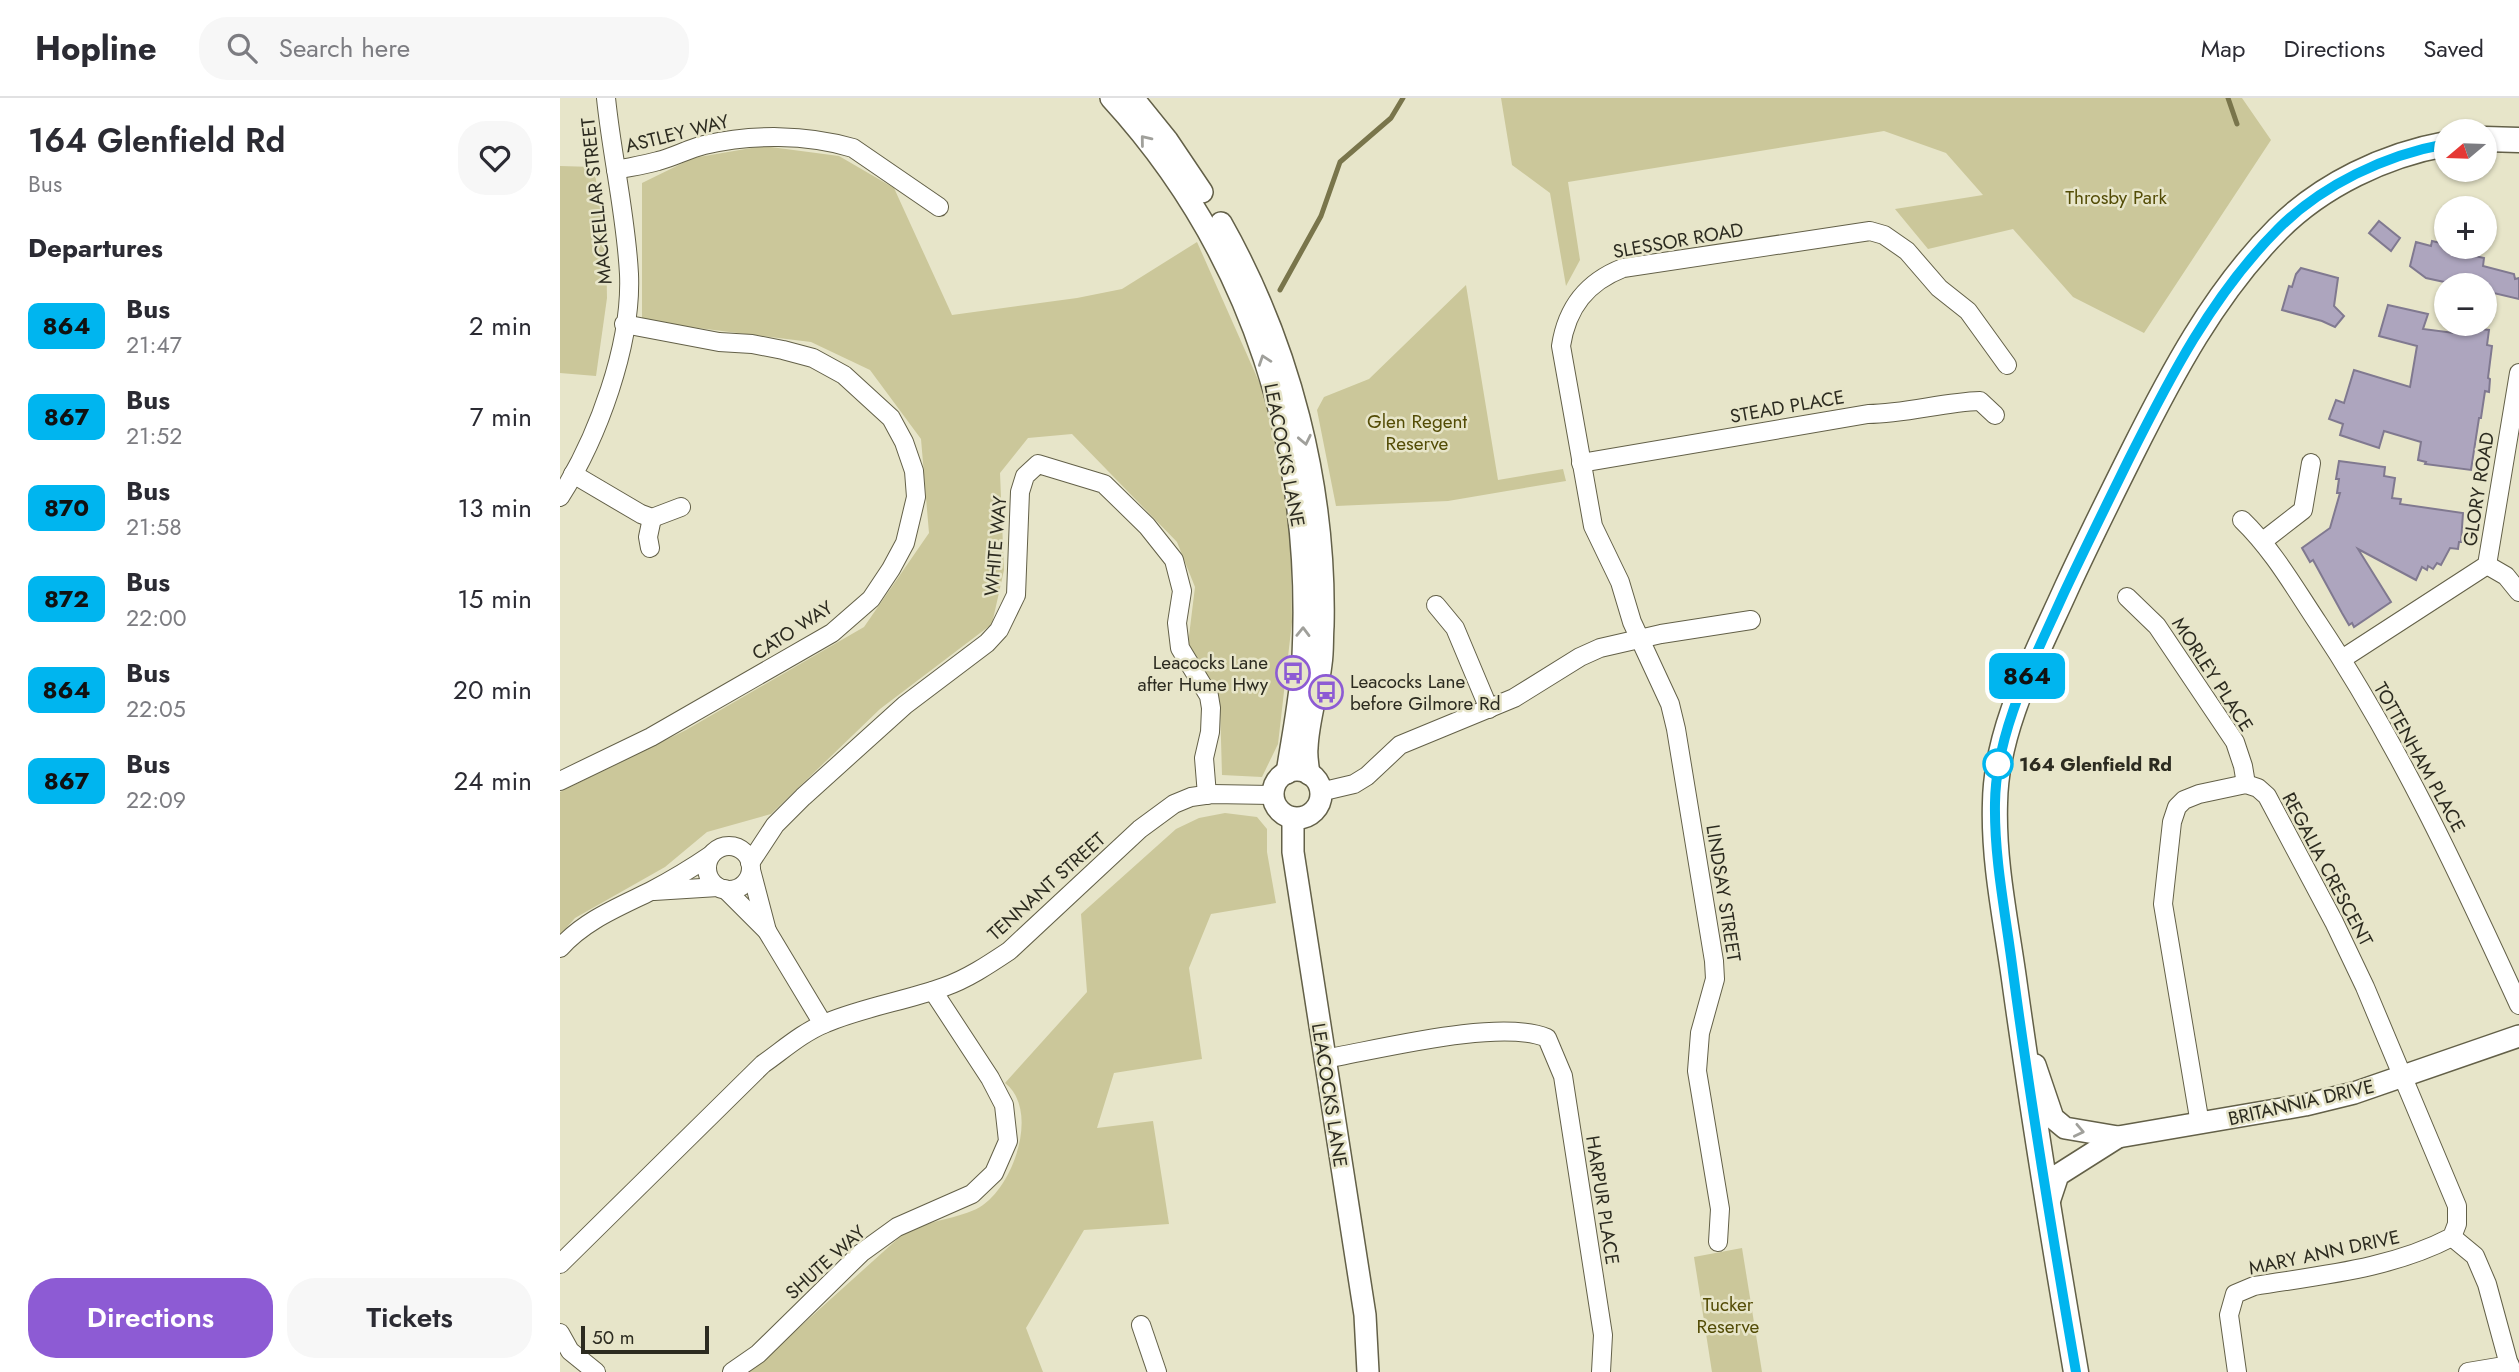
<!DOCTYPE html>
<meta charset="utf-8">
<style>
:root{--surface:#fff;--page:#f7f7f7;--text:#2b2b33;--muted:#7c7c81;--line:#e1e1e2;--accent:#8d5bd4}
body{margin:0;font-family:Jost,sans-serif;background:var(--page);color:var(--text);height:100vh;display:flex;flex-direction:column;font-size:26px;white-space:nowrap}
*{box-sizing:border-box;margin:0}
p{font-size:23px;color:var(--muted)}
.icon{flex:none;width:38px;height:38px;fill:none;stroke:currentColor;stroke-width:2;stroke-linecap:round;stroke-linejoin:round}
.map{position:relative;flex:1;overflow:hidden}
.drawer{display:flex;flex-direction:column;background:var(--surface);width:560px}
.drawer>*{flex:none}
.badge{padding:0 14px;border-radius:10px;font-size:24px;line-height:46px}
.needle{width:46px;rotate:251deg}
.tools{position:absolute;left:1874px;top:21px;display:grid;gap:14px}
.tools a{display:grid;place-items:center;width:63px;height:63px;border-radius:50%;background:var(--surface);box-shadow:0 2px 5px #0004;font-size:35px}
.scale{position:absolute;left:21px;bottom:18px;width:128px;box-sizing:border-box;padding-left:7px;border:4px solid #2c2b20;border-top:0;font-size:19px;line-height:24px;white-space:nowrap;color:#2c2b20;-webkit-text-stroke:5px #e7e5c9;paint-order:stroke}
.map>.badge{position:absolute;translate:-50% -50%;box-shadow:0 0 0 4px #fff}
h2{padding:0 28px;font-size:26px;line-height:63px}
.round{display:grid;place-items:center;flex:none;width:74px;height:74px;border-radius:28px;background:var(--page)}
.overview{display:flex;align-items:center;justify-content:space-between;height:119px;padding:0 28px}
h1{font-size:33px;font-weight:600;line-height:52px}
.action{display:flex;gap:14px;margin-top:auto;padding:14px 28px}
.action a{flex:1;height:80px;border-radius:28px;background:var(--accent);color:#fff;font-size:28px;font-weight:600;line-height:80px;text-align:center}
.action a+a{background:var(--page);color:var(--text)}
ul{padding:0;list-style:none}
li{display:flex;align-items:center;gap:21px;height:91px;padding:0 28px}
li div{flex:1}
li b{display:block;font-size:26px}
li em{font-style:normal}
li .badge{min-width:77px;font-weight:700;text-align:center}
header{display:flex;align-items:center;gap:42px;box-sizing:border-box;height:98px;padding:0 35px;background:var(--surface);border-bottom:2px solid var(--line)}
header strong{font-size:33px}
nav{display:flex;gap:38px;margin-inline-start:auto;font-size:24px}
.search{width:490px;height:63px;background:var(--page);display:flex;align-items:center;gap:18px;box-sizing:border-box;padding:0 24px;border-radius:28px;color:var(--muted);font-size:26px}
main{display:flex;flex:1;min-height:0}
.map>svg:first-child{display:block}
</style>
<header>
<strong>Hopline</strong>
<div class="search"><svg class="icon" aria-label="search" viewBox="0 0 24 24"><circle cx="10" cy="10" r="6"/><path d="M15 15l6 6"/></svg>Search here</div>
<nav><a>Map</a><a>Directions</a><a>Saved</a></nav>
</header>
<main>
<section class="drawer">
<div class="overview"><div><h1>164 Glenfield Rd</h1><p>Bus</p></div><a class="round"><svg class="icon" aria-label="heart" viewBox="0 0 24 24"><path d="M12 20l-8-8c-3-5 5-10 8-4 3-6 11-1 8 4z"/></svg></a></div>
<h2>Departures</h2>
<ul>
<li><span class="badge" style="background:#00b5ef;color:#111">864</span><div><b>Bus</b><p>21:47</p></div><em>2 min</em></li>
<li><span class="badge" style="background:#00b5ef;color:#111">867</span><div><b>Bus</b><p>21:52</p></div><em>7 min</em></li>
<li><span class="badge" style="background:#00b5ef;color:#111">870</span><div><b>Bus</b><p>21:58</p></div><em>13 min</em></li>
<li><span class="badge" style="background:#00b5ef;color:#111">872</span><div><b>Bus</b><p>22:00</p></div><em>15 min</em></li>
<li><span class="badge" style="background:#00b5ef;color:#111">864</span><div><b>Bus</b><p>22:05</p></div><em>20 min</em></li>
<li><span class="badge" style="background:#00b5ef;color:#111">867</span><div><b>Bus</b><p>22:09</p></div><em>24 min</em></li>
</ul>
<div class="action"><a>Directions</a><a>Tickets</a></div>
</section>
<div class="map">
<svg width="1959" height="1274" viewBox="0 0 1959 1274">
<rect width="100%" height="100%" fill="#e7e5c9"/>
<!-- green -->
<g fill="#cbc79a">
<path d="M941 0H1682L1711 42 1584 235 1513 199 1453 131 1368 151 1335 111 1423 97 1386 55 1324 33 1008 84 1020 162 1006 188 990 95 952 67Z"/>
<path d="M203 48 279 58 334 90 392 217 517 200 562 191 637 144 708 304 730 420 732 524 718 646 702 679 662 677 660 606 628 546 635 489 617 444 512 336 468 340 440 375 444 472 432 526 320 611 211 716 147 734 105 769 15 820 0 837V694L126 632 304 529 369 435 361 341 310 272 251 244 82 223V85L133 60Z"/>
<path d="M0 68 34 69 46 148 47 200 36 278 0 275Z"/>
<path d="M906 187 938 382 1003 371 1006 383 888 403 776 408 757 312 764 299 809 281Z"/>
<path d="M665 715 697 719 707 731V754L716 805 651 816 629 870 642 961 554 975 537 1030 593 1023 609 1126 524 1132 466 1230 483 1274H186L202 1263 343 1136C367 1122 399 1121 420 1109 454 1088 480 1012 445 985L527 894 521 816 616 731 639 720Z"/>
<path d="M1182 1150 1202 1274H1152L1134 1159Z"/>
</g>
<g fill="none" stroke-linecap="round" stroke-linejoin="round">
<!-- stream -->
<g stroke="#79754b" stroke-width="5">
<path d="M1668 0 1677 26"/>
<path d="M720 192 761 118 780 64 831 20 843 0"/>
</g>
</g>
<!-- building -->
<g fill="#ada5be" stroke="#807990" stroke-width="2">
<path d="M1819 123 1840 140 1831 153 1809 135Z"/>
<path d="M1872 143 1885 146 1884 151 1924 160 1923 168 1954 176 1955 181 1959 180V201L1925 193V187H1898L1866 180 1850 168 1856 144 1871 148Z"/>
<path d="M1741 170 1778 180 1774 208 1784 218 1775 229 1762 223 1722 212 1729 188 1732 189 1736 176Z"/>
<path d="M1828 207 1868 216 1863 231 1894 235 1897 234 1898 226H1912L1911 230 1929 232 1927 247 1932 248 1928 280 1930 281 1929 294 1925 293 1921 320H1919L1911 372 1865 366 1866 364 1858 362 1861 344 1824 333 1819 350 1780 337 1783 326 1769 321 1776 302 1784 305 1794 272 1850 289 1857 248 1819 238Z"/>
<path d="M1779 363 1825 369 1824 378 1835 380 1832 400 1841 401 1840 406 1903 415 1901 444H1899L1898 451 1890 450 1881 467 1877 465 1873 471 1868 468 1867 472 1862 469 1856 482 1798 451 1831 504 1794 529 1792 525 1789 527 1782 515 1753 462 1750 464 1742 450 1770 430 1780 395H1777L1779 381H1776Z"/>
</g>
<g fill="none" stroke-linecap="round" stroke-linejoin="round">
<!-- minor casing -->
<g stroke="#636048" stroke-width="20">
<g id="minor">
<path d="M56 72C70 69 84 67 98 63 114 59 128 51 144 47 192 36 246 36 293 50L379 109"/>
<path d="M1021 365 1308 316C1346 316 1383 304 1420 303L1435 317"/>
<path d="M13 376 81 416 92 420 121 409"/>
<path d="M0 399C38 339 72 247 69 176 66 117 52 59 46 0"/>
<path d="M1682 422C1713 452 1734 489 1758 525 1838 645 1899 776 1959 907"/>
<path d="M1703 443 1743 412 1751 365"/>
<path d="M90 450 88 439 92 420"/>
<path d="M1927 467 1946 478 1959 494"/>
<path d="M1567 499 1597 528 1675 644 1683 668 1686 686"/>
<path d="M876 507 895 530 929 611"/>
<path d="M1782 561 1927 467 1959 275"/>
<path d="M0 683 91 639 272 535 311 501 331 471 345 445 356 399 354 373 344 344 331 320 284 277 253 260 223 252 192 246 159 244 64 226"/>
<path d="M760 694 794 686 807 678 840 647 954 600 1020 559 1040 550 1101 536 1191 522"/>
<circle cx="169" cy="770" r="22"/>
<path d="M190 765 215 727 243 699 345 607 427 545 439 532 456 497 460 394 465 378 478 366 544 386 587 428 614 462 622 493 617 525 620 550 649 598 651 610 650 634 644 660 647 697"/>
<path d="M191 772 207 833"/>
<path d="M165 791 207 833 263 926"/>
<path d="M94 793 158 789"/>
<path d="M0 850C25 822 59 809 91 793 112 782 132 770 151 757"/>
<path d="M764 961C817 952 940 920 987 940L1003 978 1043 1237 1041 1274"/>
<path d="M1640 1026 1603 806 1612 724 1617 709 1624 702 1639 696 1686 686 1698 690 1707 698 1774 824 1805 889 1897 1108V1126L1892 1139C1831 1171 1761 1177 1694 1188L1675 1196 1669 1217 1677 1274"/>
<path d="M1892 1139 1915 1158 1927 1186 1951 1274"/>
<path d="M1158 1144 1160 1111 1137 973 1140 935 1155 881 1154 863 1116 631 1110 606 1072 524 1060 484 1033 428 1001 248C1007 209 1027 184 1063 170L1310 133 1324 137 1347 153 1379 190 1408 213 1447 267"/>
<path d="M0 1166 203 966C223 952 243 934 266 925 304 909 345 903 384 889 407 881 428 867 449 853L580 731 614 706 631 699 652 696 713 697"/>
<path d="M581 1227 597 1274"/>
<path d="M0 1235 10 1253 36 1274"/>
<path d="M172 1274 198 1256 301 1155 337 1129 412 1096 434 1075 448 1043 444 1007 430 980 373 893"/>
<path d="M1908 1274 1950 1267"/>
</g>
</g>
<!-- tertiary casing -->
<g stroke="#636048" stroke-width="24">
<g id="tertiary">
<path d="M551 0C693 155 753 351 743 559 741 598 733 636 727 675"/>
<path d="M573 0 607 42 642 94"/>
<path d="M661 125C730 247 766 388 763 528 762 541 763 553 761 566 758 593 748 622 747 650 746 658 748 668 749 676"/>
<circle cx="737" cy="696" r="24"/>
<path d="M733 720V754L805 1217 808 1274"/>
<path d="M1475 967 1493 1020 1505 1030 1558 1039 1745 1007 1794 995 1959 938"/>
<path d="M1488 1107 1498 1077 1558 1039"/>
</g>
</g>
<!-- secondary casing -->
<g stroke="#636048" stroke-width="27">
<g id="secondary">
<path d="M1925 41 1959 42"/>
<path d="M1516 1274C1494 1146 1473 1017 1455 888 1447 828 1433 766 1435 705 1436 630 1476 558 1506 491 1527 445 1549 401 1571 357 1611 277 1654 195 1718 131 1762 87 1825 57 1886 46"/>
</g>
</g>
<!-- minor -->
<use href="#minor" stroke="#fff" stroke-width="18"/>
<!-- tertiary -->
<use href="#tertiary" stroke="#fff" stroke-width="21"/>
<!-- secondary -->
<use href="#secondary" stroke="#fff" stroke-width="24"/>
</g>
<!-- one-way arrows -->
<defs><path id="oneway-chevron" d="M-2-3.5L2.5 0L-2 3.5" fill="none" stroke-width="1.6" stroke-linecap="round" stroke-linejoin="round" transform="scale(1.75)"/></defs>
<g stroke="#a0a09b">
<use href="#oneway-chevron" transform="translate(585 42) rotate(-129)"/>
<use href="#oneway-chevron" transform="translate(704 262) rotate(-109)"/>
<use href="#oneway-chevron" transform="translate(745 342) rotate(78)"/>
<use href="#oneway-chevron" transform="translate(743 534) rotate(-89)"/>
<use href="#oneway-chevron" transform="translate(1519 1033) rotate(12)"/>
</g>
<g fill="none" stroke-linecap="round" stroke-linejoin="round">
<!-- line casing -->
<g stroke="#fff" stroke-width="16">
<path id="line" d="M1516 1274C1493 1141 1471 1008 1453 874 1446 818 1434 761 1435 705 1436 632 1474 562 1503 497 1524 452 1546 408 1568 363 1609 281 1652 197 1718 131 1762 87 1825 57 1886 46"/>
</g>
<!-- line -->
<use href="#line" stroke="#00b5ef" stroke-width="10"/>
</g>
<!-- icons -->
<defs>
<g id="bus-ring" transform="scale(1.75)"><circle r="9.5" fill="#e7e5c9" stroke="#8d5bd4" stroke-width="1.5"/><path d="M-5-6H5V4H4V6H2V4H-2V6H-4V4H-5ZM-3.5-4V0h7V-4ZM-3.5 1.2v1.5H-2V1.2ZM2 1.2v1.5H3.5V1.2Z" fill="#8d5bd4"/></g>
</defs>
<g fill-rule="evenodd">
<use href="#bus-ring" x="733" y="575"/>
<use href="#bus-ring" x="766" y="594"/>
</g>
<!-- markers -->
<circle fill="#fff" stroke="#00b5ef" stroke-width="3.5" cx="1438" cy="666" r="14"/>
<g text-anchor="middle" stroke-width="5" stroke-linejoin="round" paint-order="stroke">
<!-- street labels -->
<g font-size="19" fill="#2c2b20" stroke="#e7e5c9">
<text transform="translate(117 35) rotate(-14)" y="7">ASTLEY WAY</text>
<text transform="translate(36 103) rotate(-96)" y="7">MACKELLAR STREET</text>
<text transform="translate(1118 142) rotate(-10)" y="7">SLESSOR ROAD</text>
<text transform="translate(1227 308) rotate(-10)" y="7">STEAD PLACE</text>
<text transform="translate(725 357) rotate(79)" y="7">LEACOCKS LANE</text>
<text transform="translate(1918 391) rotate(-81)" y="7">GLORY ROAD</text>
<text transform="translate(435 448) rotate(-85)" y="7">WHITE WAY</text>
<text transform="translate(232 532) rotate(-33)" y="7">CATO WAY</text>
<text transform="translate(1653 576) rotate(57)" y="7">MORLEY PLACE</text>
<text transform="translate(1860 659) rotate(61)" y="7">TOTTENHAM PLACE</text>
<text transform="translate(1768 771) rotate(62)" y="7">REGALIA CRESCENT</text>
<text transform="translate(486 788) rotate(-42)" y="7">TENNANT STREET</text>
<text transform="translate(1164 795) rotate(81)" y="7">LINDSAY STREET</text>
<text transform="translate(770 997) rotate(81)" y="7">LEACOCKS LANE</text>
<text transform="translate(1741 1004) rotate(-13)" y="7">BRITANNIA DRIVE</text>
<text transform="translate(1043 1102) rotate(81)" y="7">HARPUR PLACE</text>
<text transform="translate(1764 1154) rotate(-12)" y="7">MARY ANN DRIVE</text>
<text transform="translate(265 1164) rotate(-42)" y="7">SHUTE WAY</text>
</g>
<!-- park labels -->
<g font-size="19" fill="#534c06" stroke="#e7e5c9">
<text x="1556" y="106">Throsby Park</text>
<text x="857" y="330">Glen Regent<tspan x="857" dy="22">Reserve</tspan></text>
<text x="1168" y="1213">Tucker<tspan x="1168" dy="22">Reserve</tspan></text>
</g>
<!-- poi labels -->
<g font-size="19" fill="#2c2b20" stroke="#e7e5c9" text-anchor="end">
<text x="708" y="571">Leacocks Lane<tspan x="708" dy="22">after Hume Hwy</tspan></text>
<text x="790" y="590" text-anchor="start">Leacocks Lane<tspan x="790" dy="22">before Gilmore Rd</tspan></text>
</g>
<!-- stop labels -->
<g font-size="19" font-weight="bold" fill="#2c2b20" stroke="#e7e5c9" text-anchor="start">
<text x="1459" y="673">164 Glenfield Rd</text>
</g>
</g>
</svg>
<div class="tools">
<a><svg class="needle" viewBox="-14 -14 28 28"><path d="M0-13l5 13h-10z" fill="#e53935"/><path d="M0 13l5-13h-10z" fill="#7c7c81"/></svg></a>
<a>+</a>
<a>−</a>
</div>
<div class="scale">50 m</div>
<b class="badge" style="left:1467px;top:578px;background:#00b5ef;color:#111">864</b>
</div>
</main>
